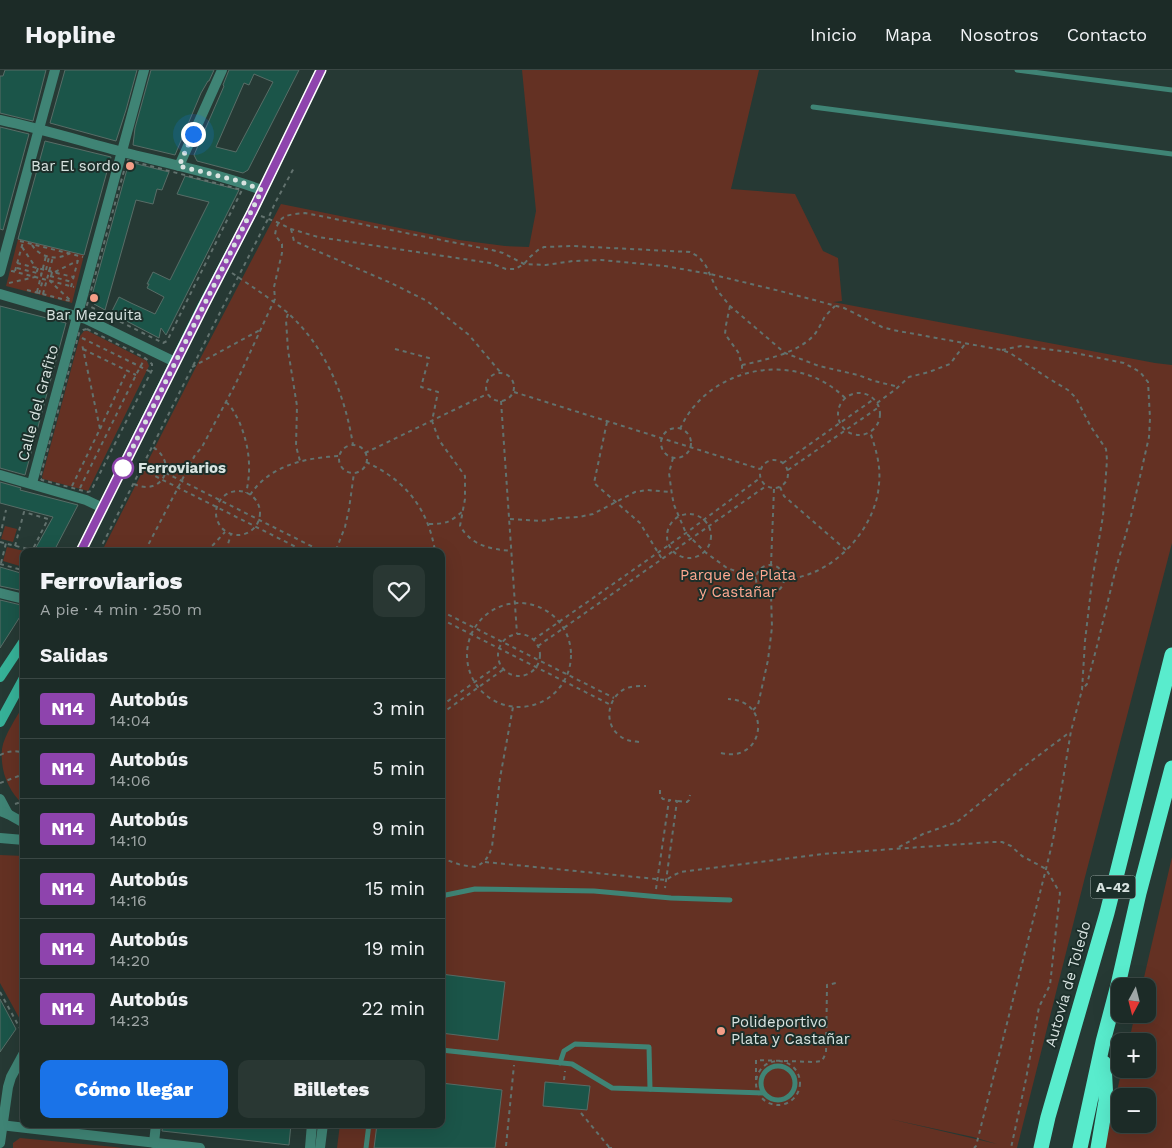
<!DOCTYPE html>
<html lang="es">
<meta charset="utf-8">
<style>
:root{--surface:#1c2b27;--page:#293733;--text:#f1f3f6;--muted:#a0a7a7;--line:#3a4744;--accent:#1a73e8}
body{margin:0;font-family:"Work Sans",sans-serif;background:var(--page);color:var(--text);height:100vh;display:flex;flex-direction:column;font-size:19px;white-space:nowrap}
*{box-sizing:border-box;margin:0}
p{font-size:16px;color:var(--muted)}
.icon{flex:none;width:28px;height:28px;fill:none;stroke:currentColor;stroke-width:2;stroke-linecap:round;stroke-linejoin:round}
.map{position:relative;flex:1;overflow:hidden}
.drawer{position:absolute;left:20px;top:478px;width:425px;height:580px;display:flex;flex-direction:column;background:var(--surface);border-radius:10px;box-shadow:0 5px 20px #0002,0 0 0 1px var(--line)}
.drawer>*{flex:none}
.badge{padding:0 10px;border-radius:4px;font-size:18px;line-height:32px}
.needle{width:32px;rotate:187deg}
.fabs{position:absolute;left:1111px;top:908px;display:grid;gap:10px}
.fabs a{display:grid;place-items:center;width:45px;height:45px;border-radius:10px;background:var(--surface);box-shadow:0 5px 20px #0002,0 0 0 1px var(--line);font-size:25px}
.you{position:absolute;width:25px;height:25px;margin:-12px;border:4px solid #fff;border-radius:50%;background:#1a73e8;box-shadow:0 0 0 8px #1a73e833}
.map>.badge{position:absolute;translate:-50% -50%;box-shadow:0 0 0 2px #fff}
h2{padding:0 20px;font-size:19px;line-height:45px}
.round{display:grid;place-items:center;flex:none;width:52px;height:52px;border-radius:10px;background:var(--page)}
.summary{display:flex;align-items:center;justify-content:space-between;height:85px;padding:0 20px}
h1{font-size:24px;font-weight:800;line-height:38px}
.button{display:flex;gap:10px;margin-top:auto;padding:10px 20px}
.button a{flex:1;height:58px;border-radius:10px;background:var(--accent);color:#fff;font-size:20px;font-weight:800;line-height:58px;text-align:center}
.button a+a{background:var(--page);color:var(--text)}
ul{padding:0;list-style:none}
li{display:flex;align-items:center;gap:15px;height:60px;padding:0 20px;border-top:1px solid var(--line)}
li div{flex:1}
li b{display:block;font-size:19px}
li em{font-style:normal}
li .badge{min-width:55px;font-weight:700;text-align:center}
header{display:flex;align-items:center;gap:30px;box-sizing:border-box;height:70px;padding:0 25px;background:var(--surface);border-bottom:1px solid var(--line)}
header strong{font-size:24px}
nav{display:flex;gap:28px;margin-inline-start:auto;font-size:18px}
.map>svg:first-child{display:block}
</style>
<header>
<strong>Hopline</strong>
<nav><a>Inicio</a><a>Mapa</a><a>Nosotros</a><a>Contacto</a></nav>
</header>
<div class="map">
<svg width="1172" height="1078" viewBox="0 0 1172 1078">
<rect width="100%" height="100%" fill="#263934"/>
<!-- green -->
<g fill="#643123" fill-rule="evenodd">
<path d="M522 0H759L731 119 795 124 823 181 838 188 842 231 833 232 1155 293 1172 295V473L1085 807 1017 1078H337L340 1054H441V481H102L200 289 281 134 459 170 505 176 529 177 536 141ZM890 1049 973 1067 997 1074Z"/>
<path d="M18 169 84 185 72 233 6 216Z"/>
<path d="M84 261H88L147 291 149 296 88 421 43 409 42 407 80 266Z"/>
<path d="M5 456 17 459 13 472 1 469Z"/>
<path d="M7 477 24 481 23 497 3 491Z"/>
<path d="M24 634V735C8 721 0 701 2 679 4 665 17 647 24 634Z"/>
<path d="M0 785 24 786V951L22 953 0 913Z"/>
<path d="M1172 787V1078H1104L1122 999H1148V971H1129L1135 944H1148V916H1142ZM1120 1026H1148V1054H1120Z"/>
<path d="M20 1068 115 1077 123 1078H13V1073Z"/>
</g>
<!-- building -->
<g fill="#1b5549" stroke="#586d67" fill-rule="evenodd">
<path d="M5 0H46L33 51 0 43V6H3Z"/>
<path d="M65 0H137L126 40 116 71 50 53Z"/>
<path d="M151 0H214L209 11H208L201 23 175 85 133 75 135 58Z"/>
<path d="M229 0H299L248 100 243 103 197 91 194 85 224 16 223 15ZM254 4 273 12 236 82 216 77 244 13 249 15Z"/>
<path d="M0 57 29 64 3 160 0 159Z"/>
<path d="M45 71 111 87 84 185 18 169Z"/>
<path d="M129 92 169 102 162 120 157 119 153 134 136 130 105 240 94 234 91 229Z"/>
<path d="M185 106 239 120 166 265 161 258 159 268 111 243 119 227 131 233 155 244 164 227 147 218 149 214H147L153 202 170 210 209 132 177 124Z"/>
<path d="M0 236 66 253 25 405 0 398Z"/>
<path d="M0 412 21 418 20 420 78 435 54 481H34L53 447 0 433Z"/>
<path d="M0 497 24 504V521L0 516Z"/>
<path d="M0 530 21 535 23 542 0 578Z"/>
<path d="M441 904 505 912 498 970 441 963Z"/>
<path d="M0 929 16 959 0 982Z"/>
<path d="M545 1012 590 1016 587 1040 543 1036Z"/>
<path d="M441 1013 502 1020 495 1078H374L377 1054H441Z"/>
<path d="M163 1054H291L289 1075 162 1061Z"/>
</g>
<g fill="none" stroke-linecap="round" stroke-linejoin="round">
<!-- path -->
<g stroke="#62726e" stroke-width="2" stroke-dasharray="4 4" stroke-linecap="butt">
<path d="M127 90 242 120 167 271 163 273 87 235Z"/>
<path d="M261 146 279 153 291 159 318 167 490 193 506 199H515L524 194 530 187 538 180 544 177 572 176 690 182 699 187 706 196 717 220 730 236 785 283 819 296 858 305 874 311 899 317"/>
<path d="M291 159 294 171 391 213 427 231 469 265 501 303"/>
<path d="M20 171 83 187"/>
<path d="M32 175C40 188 57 191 70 183"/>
<path d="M22 177 36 198"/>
<path d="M17 193 73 207"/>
<path d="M17 198 41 204"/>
<path d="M46 200 49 187"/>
<path d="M15 201 23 172"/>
<path d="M12 202V201L74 217"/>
<path d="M52 202 50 211 70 230"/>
<path d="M55 202 77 191"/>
<path d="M232 203C251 216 270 228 288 243 326 278 345 325 353 375"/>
<path d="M50 206 72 212"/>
<path d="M9 213 35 207 38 198"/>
<path d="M71 217 79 186"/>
<path d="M27 220 70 231"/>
<path d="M37 222 46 186"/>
<path d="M39 224 43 209"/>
<path d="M43 224 53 187"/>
<path d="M730 236 726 255 725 264 738 282 742 295V303"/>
<path d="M288 244 286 250 288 280 297 336 296 376 300 391"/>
<path d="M87 259 145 288 152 294V300L91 421 88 422 42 410 40 408 79 263 83 260Z"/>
<path d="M82 268 151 302"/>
<path d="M83 279 136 305"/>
<path d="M395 279 429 288 421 317 438 322 432 351 439 370 465 406V429L460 456C472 476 490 479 512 481"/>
<path d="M1002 280 1021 276 1070 282 1124 293 1140 302 1148 312 1150 348 1149 367 1131 446 1115 502 1097 576 1087 614 1082 620"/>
<path d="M742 295C765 290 798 283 814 265 818 260 821 254 824 248 827 244 831 240 835 236"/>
<path d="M192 297 260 260"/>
<circle cx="500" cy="317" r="14"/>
<path d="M514 322 760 399"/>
<circle cx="859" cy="344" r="21"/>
<path d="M501 331 517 564"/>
<path d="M226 332C232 337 235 344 239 351 249 375 252 398 246 423"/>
<path d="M877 333 896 319 909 307 929 302 950 294 965 274"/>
<path d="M607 352 594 413 640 453 662 489"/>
<circle cx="676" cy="373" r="15"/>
<path d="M100 359 127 301"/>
<path d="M680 359C708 296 796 279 845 328"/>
<circle cx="353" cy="389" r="14"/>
<path d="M365 383 485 325H488"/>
<path d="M673 388 669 403 672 425 674 435 686 463 705 482 727 498 756 508"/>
<circle cx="774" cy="404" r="14"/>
<path d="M144 392 321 481"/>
<path d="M366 392C405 410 428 438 435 481"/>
<path d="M783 393 874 329"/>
<path d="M141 399 304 481"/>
<path d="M788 400 879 337"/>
<path d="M134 414C162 427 179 394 153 377"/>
<path d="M72 416 100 359 82 274"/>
<path d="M780 417 784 426 846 480"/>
<path d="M80 418 136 305 145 288"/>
<circle cx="238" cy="443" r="22"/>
<path d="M250 425C270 395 305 388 339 386"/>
<circle cx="689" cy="466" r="22"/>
<path d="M510 449 541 451 560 448 579 447 593 444 635 422 647 420 671 422"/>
<path d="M429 454C447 454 450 452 463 441"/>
<path d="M0 466 6 440"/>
<path d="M0 472 32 480"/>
<path d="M15 476 24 442 48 449 32 481"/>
<path d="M336 480 345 457 349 439 354 403"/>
<path d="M99 481C156 370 211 259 268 149L275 133 295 96"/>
<path d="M145 481 195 385 202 377 236 313 272 235 275 229 274 217 282 183V174L275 165C278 144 287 145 305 143L492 180 503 183 524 194 546 195 573 191 601 190 665 196 710 204 780 221 844 238 882 257 893 260 1002 280 1010 283 1048 308 1068 320 1076 328 1091 357 1106 379 1107 390 1103 446 1092 511 1085 571 1082 620 1071 661 1053 770 1046 799 976 1076 974 1078"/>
<path d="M206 481 213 475 225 462"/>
<path d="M226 481 231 464"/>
<path d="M324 481 332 479 338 481"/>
<path d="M1 493 6 473"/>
<path d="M0 494 22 500"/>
<circle cx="770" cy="509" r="14"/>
<path d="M771 495 774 419"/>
<path d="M784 509C831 508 876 460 879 414 881 396 876 379 870 362"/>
<circle cx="519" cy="585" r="52"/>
<path d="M441 541 614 628"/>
<path d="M441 549 611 635"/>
<circle cx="519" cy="585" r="21"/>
<path d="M533 570 686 463 760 408"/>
<path d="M538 576 766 416"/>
<path d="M441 636 500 594"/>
<path d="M753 640 758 635 768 590 772 557 771 524"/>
<path d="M441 644 504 599"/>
<path d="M639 672C632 671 626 671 620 666 603 654 607 626 627 618 633 616 640 616 646 616"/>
<path d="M721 683C765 694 773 630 728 629"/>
<path d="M0 685C8 681 15 680 24 683"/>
<path d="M0 713 24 704"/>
<path d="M660 720V726L663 729 668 730"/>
<path d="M678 731 687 732 689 730 690 725"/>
<path d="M15 734 24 731"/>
<path d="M899 777 923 764 957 752 1030 692 1070 662"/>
<path d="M441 788 461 795 476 797C486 791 488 788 492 777L500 708 513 637"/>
<path d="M485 792 666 810 674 805 681 802 823 784 992 772H1002L1011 776 1022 786 1046 799 1060 823 1050 915 1039 937 1026 1009 1011 1078"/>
<path d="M656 819 669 730 677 731 665 818"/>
<path d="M0 922 22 962"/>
<circle cx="778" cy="1013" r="22"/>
<path d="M564 1010 565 1001"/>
<path d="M756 1010V990L815 992 822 991 826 983 827 915 836 913"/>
<path d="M581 1043 609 1077"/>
<path d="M506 1076 514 995"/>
<path d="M608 1078H615"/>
</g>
<!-- lane -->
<g stroke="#3f8475" stroke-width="5">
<path d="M1017 0 1172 20"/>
<path d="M813 37 1172 84"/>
<path d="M441 826 475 819 594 821 671 828 730 830"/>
<path d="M441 980 572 994 612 1018 764 1023"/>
<path d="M560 993 564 981 575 974 649 977 650 1019"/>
<circle cx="778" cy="1013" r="17"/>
<path d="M366 1078 369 1054"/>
</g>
<!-- street -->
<g stroke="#3f8475" stroke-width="10">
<path d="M0 50C42 59 84 72 126 83 171 94 218 104 262 120"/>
<path d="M179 96 222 0"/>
<path d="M0 202 55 0"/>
<path d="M0 224 86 249 175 292"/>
<path d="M0 405 86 430 103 438"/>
<path d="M32 413 144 0"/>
<path d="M0 523 24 529"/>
<path d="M0 729 8 744"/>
<path d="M0 741 8 744 24 753"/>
<path d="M0 768 24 770"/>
<path d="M0 1055 200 1078"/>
<path d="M0 1073 8 1017 11 1007 24 983"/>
<path d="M154 1073 156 1054"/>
<path d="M310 1078 312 1054"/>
<path d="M320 1078 323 1054"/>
</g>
<!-- secondary -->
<g stroke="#36b198" stroke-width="10">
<path d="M81 481 203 235 252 142 321 0"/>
<path d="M0 607 24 571"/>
<path d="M0 652 24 608"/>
</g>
<!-- highway -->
<g stroke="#59eccd" stroke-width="15">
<path d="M1041 1078 1048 1047 1107 843 1172 585"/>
<path d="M1080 1078 1103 972 1118 915 1139 823 1172 698"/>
<path d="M1098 1078 1106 1031 1104 993"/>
</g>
</g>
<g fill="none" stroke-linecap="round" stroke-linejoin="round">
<!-- line casing -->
<g stroke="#fff" stroke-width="11">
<path id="line" d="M81 481 204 235 252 142 321 0"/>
</g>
<!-- line -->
<use href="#line" stroke="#8e44ad" stroke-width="8"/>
<!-- walk -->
<path stroke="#d8e3e0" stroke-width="5" stroke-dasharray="0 9" d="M123 398 122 399 204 235 262 120 239 111 179 96 193 64"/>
</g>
<!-- markers -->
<g fill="#f49e87" stroke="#1c2f2a" stroke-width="2">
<circle cx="130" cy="96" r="5"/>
<circle cx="94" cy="228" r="5"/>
<circle cx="721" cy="961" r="5"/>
</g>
<circle fill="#fff" stroke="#8e44ad" stroke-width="2.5" cx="123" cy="398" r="10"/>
<g text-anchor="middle" stroke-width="4" stroke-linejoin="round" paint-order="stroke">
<!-- shield labels -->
<rect fill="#1c2f2a" stroke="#a0ada9" stroke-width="1" x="1090.5" y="805.5" width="45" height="23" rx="4"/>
<g font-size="14" font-weight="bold" fill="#d8e3e0">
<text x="1113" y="822">A-42</text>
</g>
<!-- poi labels -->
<g font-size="15" fill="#d8e3e0" stroke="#1c2f2a" text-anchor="end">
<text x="120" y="101">Bar El sordo</text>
<text x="94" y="250" text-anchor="middle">Bar Mezquita</text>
<text x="731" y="957" text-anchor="start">Polideportivo<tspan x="731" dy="17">Plata y Castañar</tspan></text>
</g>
<!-- street labels -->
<g font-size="15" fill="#d8e3e0" stroke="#1c2f2a">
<text transform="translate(38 333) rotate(-75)" y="5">Calle del Grafito</text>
<text transform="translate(1068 914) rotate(-74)" y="5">Autovía de Toledo</text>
</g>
<!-- stop labels -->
<g font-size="15" font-weight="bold" fill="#d8e3e0" stroke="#1c2f2a" text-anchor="start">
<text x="138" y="403">Ferroviarios</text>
</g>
<!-- park labels -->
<g font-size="15" fill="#ffa890" stroke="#1c2f2a">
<text x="738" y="510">Parque de Plata<tspan x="738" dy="17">y Castañar</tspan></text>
</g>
</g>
</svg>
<div class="fabs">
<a><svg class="needle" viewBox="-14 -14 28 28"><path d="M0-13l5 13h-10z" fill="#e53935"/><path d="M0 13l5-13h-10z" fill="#a0a7a7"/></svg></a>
<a>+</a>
<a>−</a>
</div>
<div class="you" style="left:193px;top:64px"></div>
<section class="drawer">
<div class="summary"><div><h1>Ferroviarios</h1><p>A pie · 4 min · 250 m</p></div><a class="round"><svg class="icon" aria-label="heart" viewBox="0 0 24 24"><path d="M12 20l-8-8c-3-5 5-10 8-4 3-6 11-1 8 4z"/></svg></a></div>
<h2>Salidas</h2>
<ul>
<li><span class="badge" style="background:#8e44ad;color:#fff">N14</span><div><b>Autobús</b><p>14:04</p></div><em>3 min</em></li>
<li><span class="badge" style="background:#8e44ad;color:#fff">N14</span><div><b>Autobús</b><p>14:06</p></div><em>5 min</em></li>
<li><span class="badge" style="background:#8e44ad;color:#fff">N14</span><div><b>Autobús</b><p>14:10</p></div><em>9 min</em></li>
<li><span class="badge" style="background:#8e44ad;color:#fff">N14</span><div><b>Autobús</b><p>14:16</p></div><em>15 min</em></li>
<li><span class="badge" style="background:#8e44ad;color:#fff">N14</span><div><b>Autobús</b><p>14:20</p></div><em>19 min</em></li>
<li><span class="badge" style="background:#8e44ad;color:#fff">N14</span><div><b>Autobús</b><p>14:23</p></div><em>22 min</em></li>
</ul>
<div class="button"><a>Cómo llegar</a><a>Billetes</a></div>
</section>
</div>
